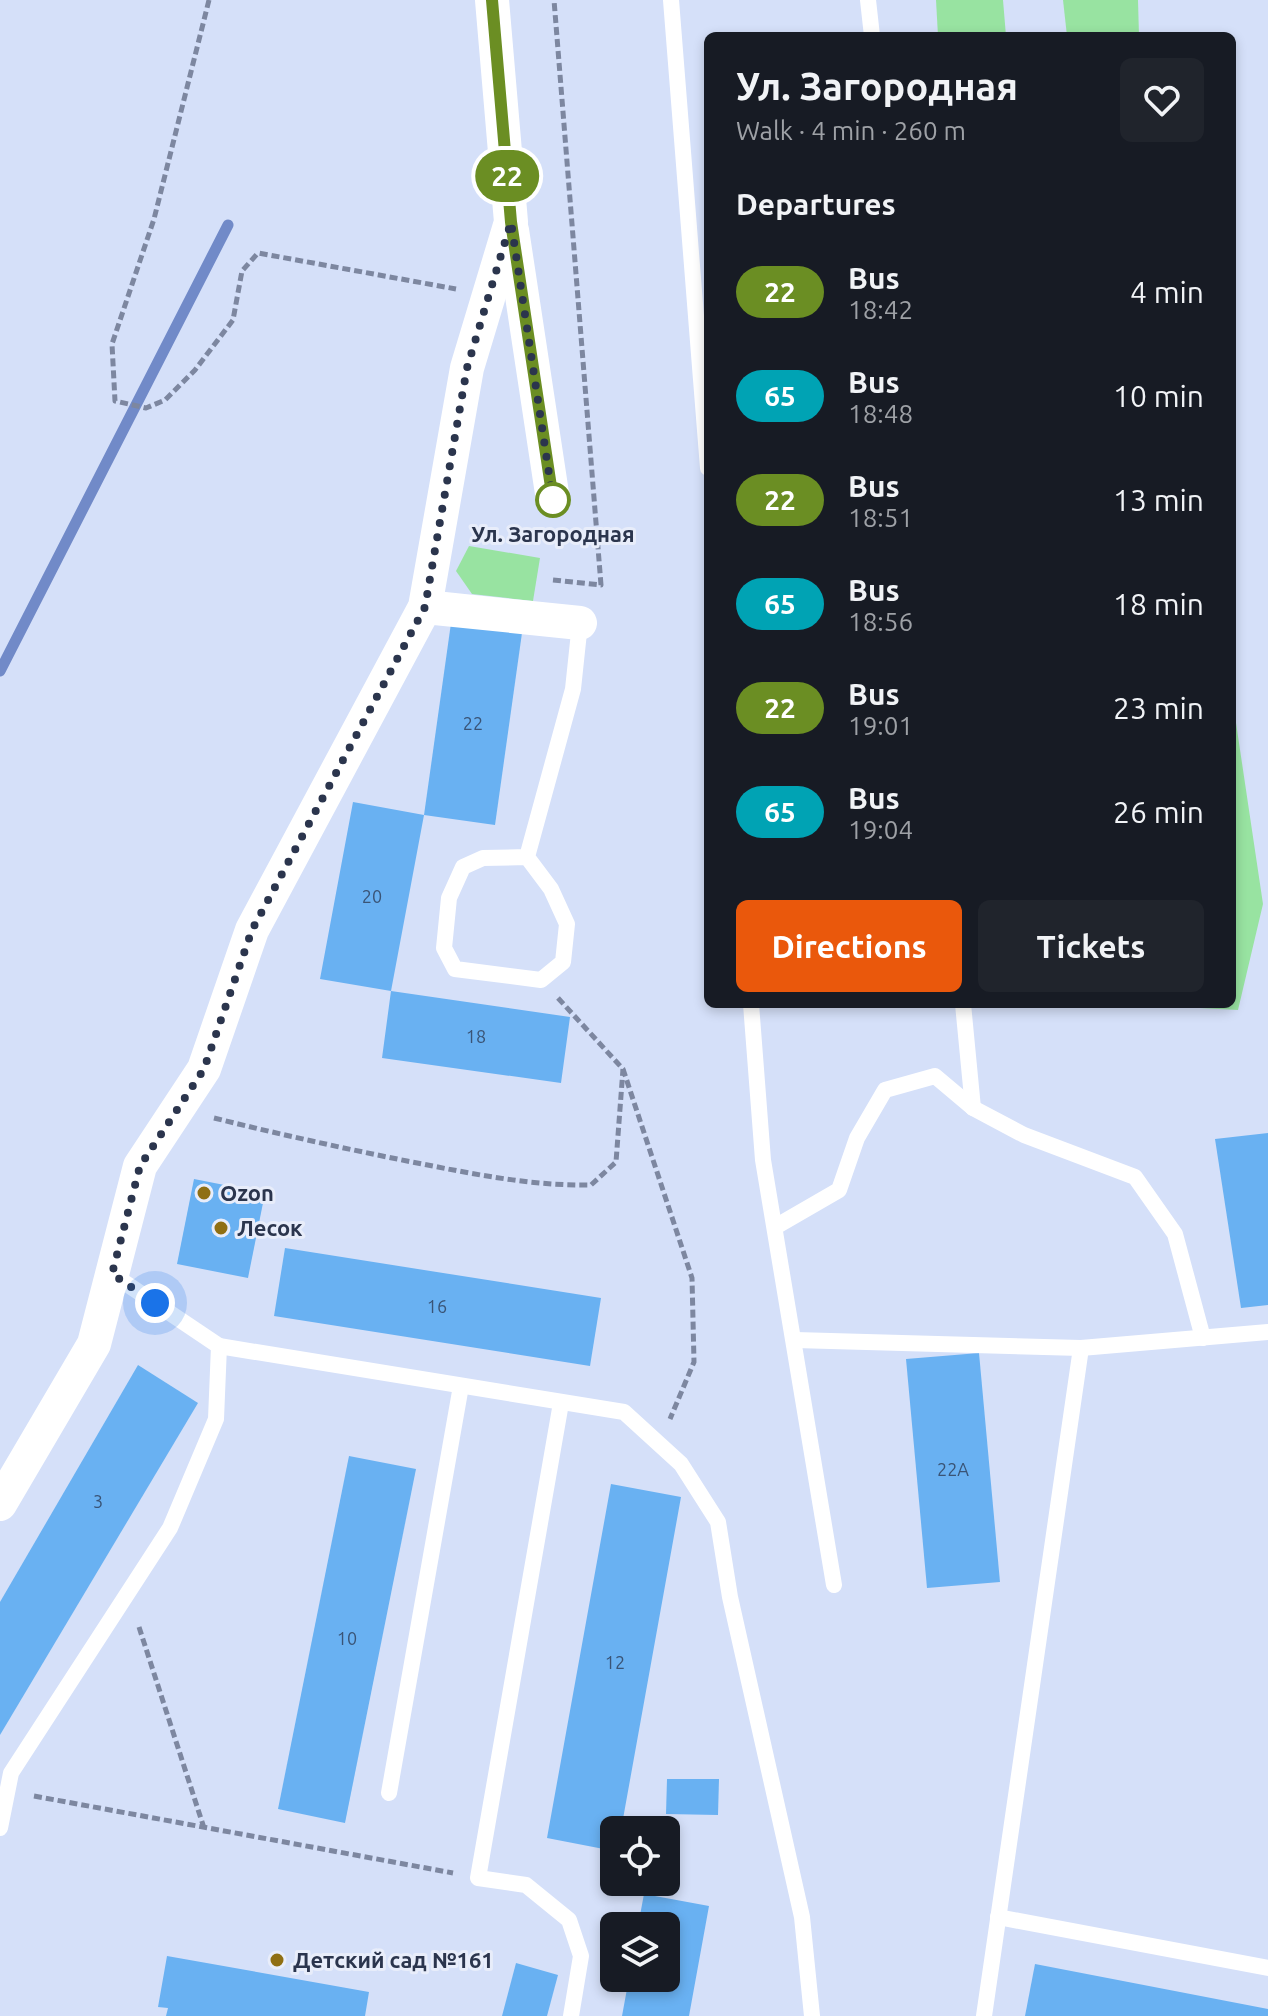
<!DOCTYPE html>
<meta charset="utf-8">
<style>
:root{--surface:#171b24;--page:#20242c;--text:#f1f3f6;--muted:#9ea1a6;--accent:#ea580c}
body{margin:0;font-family:Ubuntu,sans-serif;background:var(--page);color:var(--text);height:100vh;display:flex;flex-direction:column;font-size:30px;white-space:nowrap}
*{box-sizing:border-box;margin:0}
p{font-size:26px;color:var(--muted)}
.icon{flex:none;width:44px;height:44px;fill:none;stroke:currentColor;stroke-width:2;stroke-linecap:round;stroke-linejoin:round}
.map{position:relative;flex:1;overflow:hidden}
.sheet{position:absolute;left:704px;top:32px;width:532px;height:976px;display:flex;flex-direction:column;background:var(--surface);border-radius:12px;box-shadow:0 4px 12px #0003}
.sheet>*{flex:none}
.badge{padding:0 16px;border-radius:26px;font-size:28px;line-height:52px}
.buttons{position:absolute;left:600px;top:1816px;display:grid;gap:16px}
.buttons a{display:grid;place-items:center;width:80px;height:80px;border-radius:12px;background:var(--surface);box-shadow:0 4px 12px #0003;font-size:40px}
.you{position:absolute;width:40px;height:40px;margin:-20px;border:6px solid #fff;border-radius:50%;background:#1a73e8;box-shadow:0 0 0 12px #1a73e833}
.map>.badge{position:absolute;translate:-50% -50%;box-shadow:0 0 0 4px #fff}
h2{padding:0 32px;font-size:30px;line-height:72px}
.round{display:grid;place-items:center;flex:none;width:84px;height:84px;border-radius:12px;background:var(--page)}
.summary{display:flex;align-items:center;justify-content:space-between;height:136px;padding:0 32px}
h1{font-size:38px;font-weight:700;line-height:60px}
.button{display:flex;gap:16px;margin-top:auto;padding:16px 32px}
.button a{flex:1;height:92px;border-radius:12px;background:var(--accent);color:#fff;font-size:32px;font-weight:700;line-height:92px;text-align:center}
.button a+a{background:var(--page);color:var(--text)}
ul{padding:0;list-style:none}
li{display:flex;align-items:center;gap:24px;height:104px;padding:0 32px}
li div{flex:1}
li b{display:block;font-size:30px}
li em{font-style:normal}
li .badge{min-width:88px;font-weight:700;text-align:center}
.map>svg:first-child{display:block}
</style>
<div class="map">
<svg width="1268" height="2016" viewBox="0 0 1268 2016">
<rect width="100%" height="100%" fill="#d5e0f9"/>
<!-- green -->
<g fill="#98e3a1">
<path d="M936 0H1003L1006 36H938Z"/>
<path d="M1063 0H1138L1139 36H1067Z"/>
<path d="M469 546 540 558 533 601 472 594 456 571Z"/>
<path d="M1232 696 1263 904 1238 1010 1181 1007 1180 1004H1232Z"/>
</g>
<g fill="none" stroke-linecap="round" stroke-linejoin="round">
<!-- stream -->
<path stroke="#718ac8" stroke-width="11" d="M0 671 228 225"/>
</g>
<!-- building -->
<g fill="#69b1f2">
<path d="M451 623 522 633 495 825 424 815Z"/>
<path d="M353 802 424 815 391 991 570 1017 561 1083 382 1058 391 991 320 979Z"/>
<path d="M1268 1133V1305L1241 1308 1215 1139Z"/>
<path d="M194 1179 265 1193 248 1278 177 1264Z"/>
<path d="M285 1248 601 1298 590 1366 274 1316Z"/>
<path d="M979 1353 1000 1582 927 1588 906 1359Z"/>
<path d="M138 1365 198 1403 0 1735V1602Z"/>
<path d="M349 1456 416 1469 345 1823 278 1809Z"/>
<path d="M611 1484 681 1497 621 1830H614V1851L547 1838Z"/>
<path d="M667 1779H719L718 1815 666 1814Z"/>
<path d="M644 1894 709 1906 689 2016H622L629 1978H666V1926H638Z"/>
<path d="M167 1956 369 1992 365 2016H166L168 2008 158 2007Z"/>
<path d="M516 1963 558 1975 547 2016H502Z"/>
<path d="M1035 1964 1268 2009V2016H1025Z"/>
</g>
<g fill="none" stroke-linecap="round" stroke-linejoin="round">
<!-- path -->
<g stroke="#7d87a0" stroke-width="5" stroke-dasharray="8 4" stroke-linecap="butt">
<path d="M209 0 154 219 112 344 115 401 146 408 165 400 195 370 233 320 242 271 258 253 456 289"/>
<path d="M553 580 601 585 554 0"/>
<path d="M558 998 623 1069 692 1278 694 1362 670 1419"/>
<path d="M214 1118C278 1134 342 1148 407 1161 469 1173 528 1186 591 1185L616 1162 623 1069"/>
<path d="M139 1627 204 1828"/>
<path d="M34 1796 453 1873"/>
</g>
<!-- service -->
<g stroke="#fff" stroke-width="16">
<path d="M671 0 708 468"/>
<path d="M868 0 872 36"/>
<path d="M527 857 551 889 567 924 563 962 541 980 455 969 444 948 449 898 463 867 483 858 527 857 573 689 580 623"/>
<path d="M751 1004 763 1160 834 1585"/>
<path d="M963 1004 973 1108"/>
<path d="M775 1227 839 1190 857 1138 885 1090 935 1076 973 1108 1024 1135 1135 1177 1175 1234 1203 1338"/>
<path d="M112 1274 219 1346"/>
<path d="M795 1340 1081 1348 1268 1332"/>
<path d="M561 1403 478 1878 526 1885 569 1920 581 1956 571 2016"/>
<path d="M389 1793 461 1386"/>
<path d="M0 1828 11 1773 170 1528 216 1419 219 1346 624 1412 681 1464 718 1522 730 1597 802 1917 812 2016"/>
<path d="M998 1917 1268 1968"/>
<path d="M984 2016 1081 1348"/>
</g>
<!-- minor -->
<g stroke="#fff" stroke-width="34">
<path d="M512 230 553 500"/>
<path d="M425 607 580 623"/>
<path d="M0 1504 94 1344 140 1166 204 1069 252 930 425 607 467 368 511 222 492 0"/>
</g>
</g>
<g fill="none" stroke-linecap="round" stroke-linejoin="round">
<!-- line casing -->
<g stroke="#fff" stroke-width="18">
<path id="line" d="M492 0 511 222 553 500"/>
</g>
<!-- line -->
<use href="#line" stroke="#6b8e23" stroke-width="12"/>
<!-- walk -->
<path stroke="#2b354d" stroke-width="8" stroke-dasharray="0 14.4" d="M155 1303 112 1274 140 1166 204 1069 252 930 425 607 467 368 511 222 553 500"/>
</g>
<!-- markers -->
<circle fill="#fff" stroke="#6b8e23" stroke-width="4" cx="553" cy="500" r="16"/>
<g fill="#8f6f13" stroke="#e8edfa" stroke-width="3">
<circle cx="204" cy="1193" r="8"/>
<circle cx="221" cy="1228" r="8"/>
<circle cx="277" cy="1960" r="8"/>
</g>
<g text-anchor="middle" stroke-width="6" stroke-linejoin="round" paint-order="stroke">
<!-- number labels -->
<g font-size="18" fill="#3a5476">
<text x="473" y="730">22</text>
<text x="372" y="903">20</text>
<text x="476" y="1043">18</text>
<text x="437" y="1313">16</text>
<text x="953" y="1476">22А</text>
<text x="98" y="1508">3</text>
<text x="347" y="1645">10</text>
<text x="615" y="1669">12</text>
</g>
<!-- stop labels -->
<g font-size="22" font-weight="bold" fill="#2b354d" stroke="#e8edfa">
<text x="553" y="542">Ул. Загородная</text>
</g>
<!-- poi labels -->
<g font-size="22" font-weight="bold" fill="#2b354d" stroke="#e8edfa" text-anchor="start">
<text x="220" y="1201">Ozon</text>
<text x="237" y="1236">Лесок</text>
<text x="293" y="1968">Детский сад №161</text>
</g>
</g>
</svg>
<div class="buttons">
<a><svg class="icon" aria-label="locate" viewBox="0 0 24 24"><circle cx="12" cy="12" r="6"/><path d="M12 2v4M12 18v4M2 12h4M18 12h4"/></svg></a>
<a><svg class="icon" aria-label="layers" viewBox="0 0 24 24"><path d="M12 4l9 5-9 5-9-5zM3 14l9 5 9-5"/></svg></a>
</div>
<div class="you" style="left:155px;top:1303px"></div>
<b class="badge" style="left:507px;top:176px;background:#6b8e23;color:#fff">22</b>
<section class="sheet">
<div class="summary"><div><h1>Ул. Загородная</h1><p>Walk · 4 min · 260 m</p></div><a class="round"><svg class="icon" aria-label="heart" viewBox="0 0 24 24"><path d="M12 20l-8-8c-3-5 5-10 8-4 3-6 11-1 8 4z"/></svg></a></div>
<h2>Departures</h2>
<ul>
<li><span class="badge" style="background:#6b8e23;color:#fff">22</span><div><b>Bus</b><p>18:42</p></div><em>4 min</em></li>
<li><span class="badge" style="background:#00a3b4;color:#fff">65</span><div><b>Bus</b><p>18:48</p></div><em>10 min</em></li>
<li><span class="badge" style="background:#6b8e23;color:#fff">22</span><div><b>Bus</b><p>18:51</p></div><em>13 min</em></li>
<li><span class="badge" style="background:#00a3b4;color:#fff">65</span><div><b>Bus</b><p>18:56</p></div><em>18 min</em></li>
<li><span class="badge" style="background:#6b8e23;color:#fff">22</span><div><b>Bus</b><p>19:01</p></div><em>23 min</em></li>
<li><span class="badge" style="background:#00a3b4;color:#fff">65</span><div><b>Bus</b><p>19:04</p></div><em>26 min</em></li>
</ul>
<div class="button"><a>Directions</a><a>Tickets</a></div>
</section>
</div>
